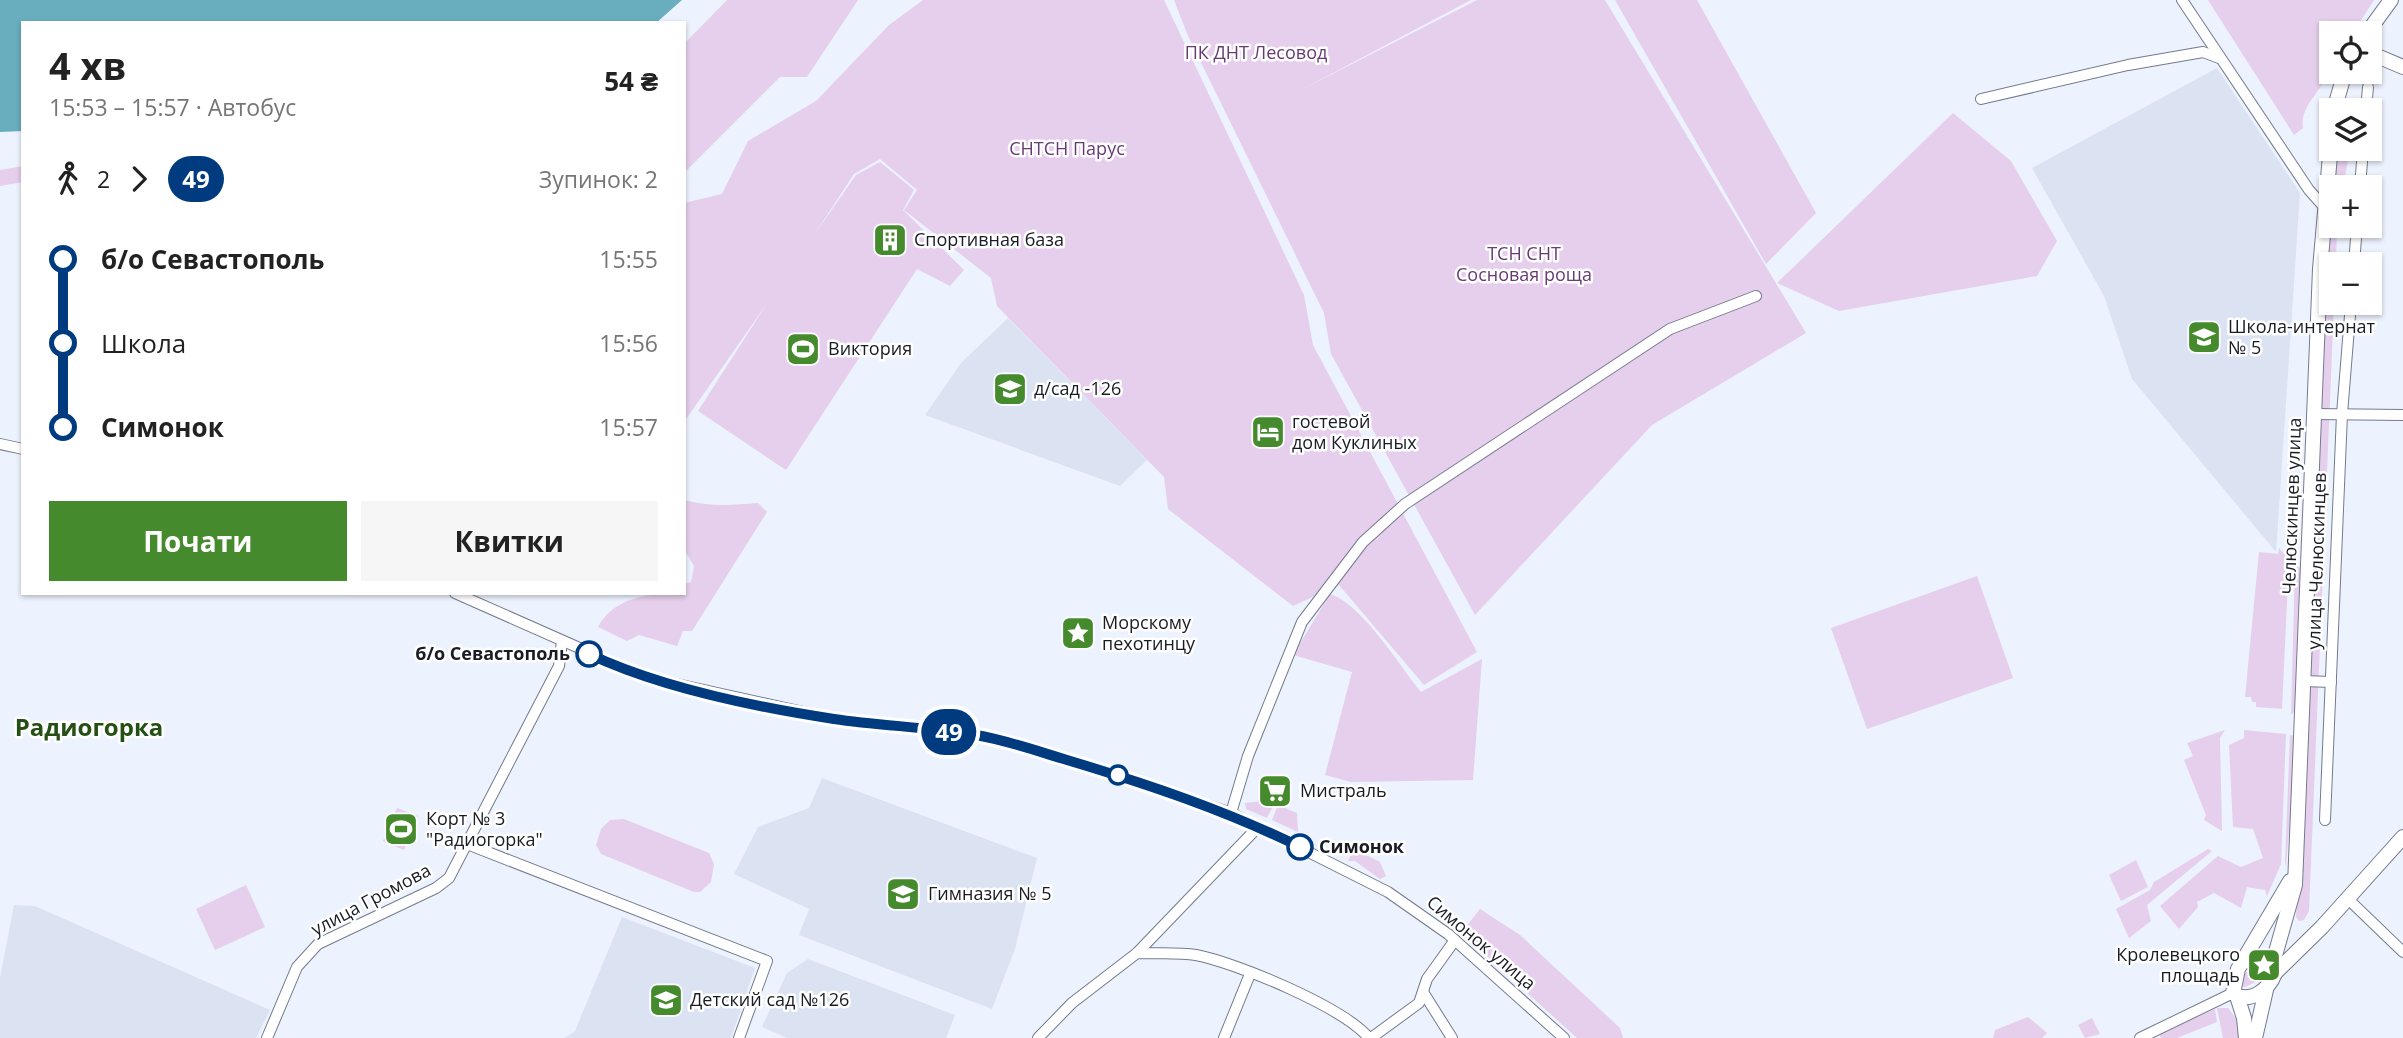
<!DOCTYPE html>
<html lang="uk">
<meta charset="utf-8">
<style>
:root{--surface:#fff;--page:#f6f6f6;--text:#222;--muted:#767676;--accent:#468a2e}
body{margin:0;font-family:"Open Sans",sans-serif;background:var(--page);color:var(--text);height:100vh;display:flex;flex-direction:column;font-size:26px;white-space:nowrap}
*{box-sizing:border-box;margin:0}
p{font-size:23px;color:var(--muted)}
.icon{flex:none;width:38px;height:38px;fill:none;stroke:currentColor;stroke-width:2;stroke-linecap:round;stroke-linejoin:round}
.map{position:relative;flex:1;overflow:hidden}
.details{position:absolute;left:21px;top:21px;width:665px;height:574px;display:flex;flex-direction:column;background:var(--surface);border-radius:0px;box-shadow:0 2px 5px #0004}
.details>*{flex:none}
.badge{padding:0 14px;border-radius:23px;font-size:24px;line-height:46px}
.controls{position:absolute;left:2319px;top:21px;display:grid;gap:14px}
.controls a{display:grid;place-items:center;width:63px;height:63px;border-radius:0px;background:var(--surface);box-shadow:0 2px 5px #0004;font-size:35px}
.map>.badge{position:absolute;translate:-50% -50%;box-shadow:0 0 0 4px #fff}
.legs{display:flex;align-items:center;gap:10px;height:77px;padding:0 28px;font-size:23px}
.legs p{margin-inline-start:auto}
.head{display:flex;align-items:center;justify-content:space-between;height:119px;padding:0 28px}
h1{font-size:38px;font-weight:700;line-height:52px}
.primary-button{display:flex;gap:14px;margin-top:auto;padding:14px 28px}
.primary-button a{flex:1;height:80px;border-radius:0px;background:var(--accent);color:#fff;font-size:28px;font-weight:700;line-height:80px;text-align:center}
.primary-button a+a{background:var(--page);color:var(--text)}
ul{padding:0 28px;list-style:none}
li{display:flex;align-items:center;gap:24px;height:84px;font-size:26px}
li i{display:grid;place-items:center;width:10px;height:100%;margin:0 9px;background:currentColor}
li i::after{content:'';width:18px;height:18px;margin:-9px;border:5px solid;border-radius:50%;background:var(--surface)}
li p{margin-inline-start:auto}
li:first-child i{background:linear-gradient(#0000 50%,currentColor 0)}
li:last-child i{background:linear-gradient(currentColor 50%,#0000 0)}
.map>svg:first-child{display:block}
</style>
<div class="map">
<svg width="2403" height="1038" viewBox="0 0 2403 1038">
<rect width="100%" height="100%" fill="#edf2ff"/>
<!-- built -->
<g fill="#dbe2f2">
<path d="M2217 68 2300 193 2276 552 2132 379 2104 296 2032 168Z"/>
<path d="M1008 318 1147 460 1120 486 925 415 961 363Z"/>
<path d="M822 778 1037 858 1015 949 992 1009 799 935 809 909 734 874 758 827 809 808Z"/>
<path d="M14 905 35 906 270 1010 256 1038H0V978Z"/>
<path d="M622 917 755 968 731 1038H565L575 1031Z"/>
<path d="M808 959 955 1015 946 1038H787L762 1027 787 973Z"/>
</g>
<!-- green -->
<g fill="#e5cfec">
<path d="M727 0H858L807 77H780L684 173V44Z"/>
<path d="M923 0H1164L1304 295 1313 345 1477 652 1424 685 1339 585 1293 606 1168 509 1164 477 997 306 991 278 904 210 917 190 880 159 854 174 814 235 856 175 880 162 914 190 903 210 964 270 950 286 917 269 786 470 698 411 768 302 684 422V203L722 194 748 141 816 101 889 25Z"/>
<path d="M1174 0H1471L1299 91 1477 0H1605L1806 333 1652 425 1475 615 1331 354 1324 313 1188 36Z"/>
<path d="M1615 0H1697L1816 213 1766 264Z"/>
<path d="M2208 0H2374L2353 33H2331C2331 44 2333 57 2331 67 2326 88 2299 105 2303 128L2294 135Z"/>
<path d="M1953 113 2011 161 2057 241 2037 276 1839 311 1777 283Z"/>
<path d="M2335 149H2350L2343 187H2331V226H2337L2336 264H2331V303H2334L2309 911 2304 920 2299 921 2296 917 2297 900 2324 257Z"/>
<path d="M23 166V182L0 186V170Z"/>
<path d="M684 500C709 507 733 505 758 503L767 512 692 631H683L677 646 639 635 627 641 598 627C614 596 653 593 684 593V584L691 582 694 566 684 549Z"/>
<path d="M2279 548 2289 559 2282 709 2256 707V702H2252L2251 697H2245L2259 552 2278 554Z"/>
<path d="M2295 564 2303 571 2296 710 2291 715Z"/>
<path d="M1977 576 2013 678 1867 729 1831 628Z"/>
<path d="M1330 594C1362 604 1399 665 1421 692L1482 659 1473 780 1351 782 1325 775 1352 672 1293 655Z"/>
<path d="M2225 730 2220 738 2222 831 2204 820 2206 815 2184 760 2193 756 2187 743Z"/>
<path d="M2244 730 2286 734 2281 864 2267 896 2265 890 2247 887 2241 908 2214 893 2197 902 2198 907 2179 929 2160 906 2218 856 2241 867 2263 858 2253 829 2233 827 2229 745 2244 738Z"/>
<path d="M2290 735 2297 736 2286 867 2285 862Z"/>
<path d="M1270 800 1275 802 1267 818 1246 809 1245 803Z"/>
<path d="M1278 805 1297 813 1298 832 1272 820Z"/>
<path d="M397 808 418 816 404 850 383 841Z"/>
<path d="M624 819 709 853 714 864 711 882 700 892H694L601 854 596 845 601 829 610 820Z"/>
<path d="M2208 849 2212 851 2147 905 2151 921 2129 938 2116 909 2150 890 2154 882Z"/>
<path d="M1352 853H1362L1380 862 1386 876 1380 879 1355 861H1348Z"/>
<path d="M2136 860 2148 887 2121 901 2109 875Z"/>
<path d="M246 885 265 927 215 950 196 909Z"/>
<path d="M1480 909 1520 935 1620 1028 1623 1038H1577L1461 933Z"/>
<path d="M2254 968 2262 971V979L2245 987 2240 986V976Z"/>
<path d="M2217 1008H2228L2238 1021 2239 1038H2223Z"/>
<path d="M2215 1009 2217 1022 2177 1038H2161L2159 1033Z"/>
<path d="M2028 1017 2047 1033 2042 1038H1993L1995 1030Z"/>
<path d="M2092 1018 2100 1034 2085 1038 2078 1025Z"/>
</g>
<!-- water -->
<path fill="#68aebf" d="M0 0H682L656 23H23V131L0 132Z"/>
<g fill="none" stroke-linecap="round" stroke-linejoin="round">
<!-- minor casing -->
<g stroke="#737b8e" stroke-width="12">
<g id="minor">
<path d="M2182 0 2309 190 2325 208"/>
<path d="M1981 99 2128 65 2203 52 2219 58"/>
<path d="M2366 110 2368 87"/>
<path d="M2360 187 2363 149"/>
<path d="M2354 264 2357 226"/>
<path d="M2314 414 2403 415"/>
<path d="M0 444 23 449"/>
<path d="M455 593 645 677 835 719 977 735 1106 771 1231 813 1388 892 1448 934 1564 1038"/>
<path d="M2304 681 2331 682"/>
<path d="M1231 813 1248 756 1302 622 1363 542 1405 504 1670 329 1756 296"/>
<path d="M2325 820 2342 414 2351 303"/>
<path d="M467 844 767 961 739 1038"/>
<path d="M2348 899 2403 952"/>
<path d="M1137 953C1156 954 1178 952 1196 955 1237 963 1343 1007 1369 1038"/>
<path d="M1423 992 1452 1038"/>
<path d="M267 1038 297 967 318 944 436 888 449 878 559 666 562 641"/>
<path d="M1038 1038 1072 1003 1137 953 1258 827"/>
<path d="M1224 1038 1250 974"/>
<path d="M1371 1038 1419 1003 1427 979 1455 940"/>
<path d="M2140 1038 2233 993"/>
</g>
</g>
<!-- major casing -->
<g stroke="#737b8e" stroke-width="16">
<g id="major">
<path d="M2367 33 2391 0"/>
<path d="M2370 53 2403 67"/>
<path d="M2334 110 2345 72"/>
<path d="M2242 962 2257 960 2272 966 2275 973C2269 990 2249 1005 2233 993L2238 969 2290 881"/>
<path d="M2272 966 2295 885 2320 269 2331 144"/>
<path d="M2275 973 2322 927 2403 837"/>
<path d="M2237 996 2244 1018 2246 1038"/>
<path d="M2255 1038 2266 990"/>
</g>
</g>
<!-- minor -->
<use href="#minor" stroke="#fff" stroke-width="10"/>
<!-- major -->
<use href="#major" stroke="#fff" stroke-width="14"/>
</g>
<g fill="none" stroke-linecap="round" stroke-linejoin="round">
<!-- line-1 casing -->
<g stroke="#fff" stroke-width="16">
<path id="line-1" d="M589 654C661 688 755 707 834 719 881 726 929 727 976 735 1006 740 1037 751 1067 760 1147 784 1225 810 1300 847"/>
</g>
<!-- line-1 -->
<use href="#line-1" stroke="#003b80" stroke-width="10"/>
</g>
<!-- icons -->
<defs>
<g id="building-square" transform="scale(1.75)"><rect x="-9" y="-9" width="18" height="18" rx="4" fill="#468a2e" stroke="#fff"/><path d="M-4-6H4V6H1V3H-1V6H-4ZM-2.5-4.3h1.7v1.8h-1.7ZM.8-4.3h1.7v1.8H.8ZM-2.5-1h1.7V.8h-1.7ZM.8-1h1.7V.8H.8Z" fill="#fff"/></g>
<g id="school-square" transform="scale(1.75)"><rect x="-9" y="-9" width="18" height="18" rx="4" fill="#468a2e" stroke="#fff"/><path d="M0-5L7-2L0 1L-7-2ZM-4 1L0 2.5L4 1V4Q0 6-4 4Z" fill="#fff"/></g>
<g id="stadium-square" transform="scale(1.75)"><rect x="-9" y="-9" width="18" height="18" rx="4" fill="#468a2e" stroke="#fff"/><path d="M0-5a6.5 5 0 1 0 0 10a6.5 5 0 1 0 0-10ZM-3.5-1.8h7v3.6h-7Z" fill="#fff"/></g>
<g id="hotel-square" transform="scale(1.75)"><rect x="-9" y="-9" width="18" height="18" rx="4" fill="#468a2e" stroke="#fff"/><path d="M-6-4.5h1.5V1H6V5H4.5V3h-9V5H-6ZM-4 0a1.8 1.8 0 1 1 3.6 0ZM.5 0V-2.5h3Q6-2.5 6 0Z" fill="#fff"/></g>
<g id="sight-square" transform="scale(1.75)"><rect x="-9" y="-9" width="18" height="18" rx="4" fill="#468a2e" stroke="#fff"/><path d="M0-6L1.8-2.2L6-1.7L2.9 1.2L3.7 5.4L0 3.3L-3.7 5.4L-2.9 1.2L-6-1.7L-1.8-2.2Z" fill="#fff"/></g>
<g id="supermarket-square" transform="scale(1.75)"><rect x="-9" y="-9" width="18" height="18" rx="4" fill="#468a2e" stroke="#fff"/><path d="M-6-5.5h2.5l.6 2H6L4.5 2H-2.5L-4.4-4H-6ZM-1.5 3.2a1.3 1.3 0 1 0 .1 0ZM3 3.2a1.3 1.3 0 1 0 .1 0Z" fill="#fff"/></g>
</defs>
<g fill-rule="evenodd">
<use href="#building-square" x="890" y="240"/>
<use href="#school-square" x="2204" y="337"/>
<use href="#stadium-square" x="803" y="349"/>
<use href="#school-square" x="1010" y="389"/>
<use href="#hotel-square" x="1268" y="432"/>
<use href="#sight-square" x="1078" y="633"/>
<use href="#supermarket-square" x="1275" y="791"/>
<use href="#stadium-square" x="401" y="829"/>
<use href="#school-square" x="903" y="894"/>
<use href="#sight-square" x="2264" y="965"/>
<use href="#school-square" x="666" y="1000"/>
</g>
<!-- markers -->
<g fill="#fff" stroke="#003b80" stroke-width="3.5">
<circle cx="589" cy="654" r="12"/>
<circle cx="1118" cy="775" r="9"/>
<circle cx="1300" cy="847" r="12"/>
</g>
<g text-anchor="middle" stroke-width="5" stroke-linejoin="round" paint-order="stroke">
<!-- park labels -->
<g font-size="18" fill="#673a74" stroke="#fff">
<text x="1256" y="59">ПК ДНТ Лесовод</text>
<text x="1067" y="155">СНТСН Парус</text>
<text x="1524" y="260">ТСН СНТ<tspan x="1524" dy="21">Сосновая роща</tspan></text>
</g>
<!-- poi labels -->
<g font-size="18" fill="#191c24" stroke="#fff" text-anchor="start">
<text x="914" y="246">Спортивная база</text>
<text x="2228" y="333">Школа-интернат<tspan x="2228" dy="21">№ 5</tspan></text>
<text x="828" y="355">Виктория</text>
<text x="1034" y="395">д/сад -126</text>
<text x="1292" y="428">гостевой<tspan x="1292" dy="21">дом Куклиных</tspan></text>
<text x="1102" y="629">Морскому<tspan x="1102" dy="21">пехотинцу</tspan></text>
<text x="1300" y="797">Мистраль</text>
<text x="426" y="825">Корт № 3<tspan x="426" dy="21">"Радиогорка"</tspan></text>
<text x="928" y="900">Гимназия № 5</text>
<text x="2240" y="961" text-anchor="end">Кролевецкого<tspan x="2240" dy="21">площадь</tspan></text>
<text x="690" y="1006">Детский сад №126</text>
</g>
<!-- street labels -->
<g font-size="18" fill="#191c24" stroke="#fff">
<text transform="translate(2292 506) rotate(-88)" y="6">Челюскинцев улица</text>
<text transform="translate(2317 561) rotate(-88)" y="6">улица Челюскинцев</text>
<text transform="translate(371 900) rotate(-28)" y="6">улица Громова</text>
<text transform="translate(1481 943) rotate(40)" y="6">Симонок улица</text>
</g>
<!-- stop labels -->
<g font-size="18" font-weight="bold" fill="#191c24" stroke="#fff" text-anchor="end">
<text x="570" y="660">б/о Севастополь</text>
<text x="1319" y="853" text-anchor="start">Симонок</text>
</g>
<!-- district labels -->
<g font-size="24" font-weight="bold" fill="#244f15" stroke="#fff">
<text x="89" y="736">Радиогорка</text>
</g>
</g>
</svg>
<div class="controls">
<a><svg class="icon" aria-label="locate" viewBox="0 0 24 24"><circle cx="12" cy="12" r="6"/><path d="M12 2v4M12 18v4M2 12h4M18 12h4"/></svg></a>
<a><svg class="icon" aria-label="layers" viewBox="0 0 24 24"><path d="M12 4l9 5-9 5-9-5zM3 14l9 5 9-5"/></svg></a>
<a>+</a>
<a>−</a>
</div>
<b class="badge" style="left:949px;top:732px;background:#003b80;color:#fff">49</b>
<section class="details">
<div class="head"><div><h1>4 хв</h1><p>15:53 – 15:57 · Автобус</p></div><b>54 ₴</b></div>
<div class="legs"><svg class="icon" aria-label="walk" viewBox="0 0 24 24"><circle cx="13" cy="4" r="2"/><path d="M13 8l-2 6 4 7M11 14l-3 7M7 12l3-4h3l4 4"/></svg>2<svg class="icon" aria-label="forward" viewBox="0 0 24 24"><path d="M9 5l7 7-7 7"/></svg><b class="badge" style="background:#003b80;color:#fff">49</b><p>Зупинок: 2</p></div>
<ul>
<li><i style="color:#003b80"></i><b>б/о Севастополь</b><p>15:55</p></li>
<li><i style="color:#003b80"></i><span>Школа</span><p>15:56</p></li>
<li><i style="color:#003b80"></i><b>Симонок</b><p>15:57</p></li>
</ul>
<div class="primary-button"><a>Почати</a><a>Квитки</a></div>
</section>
</div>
